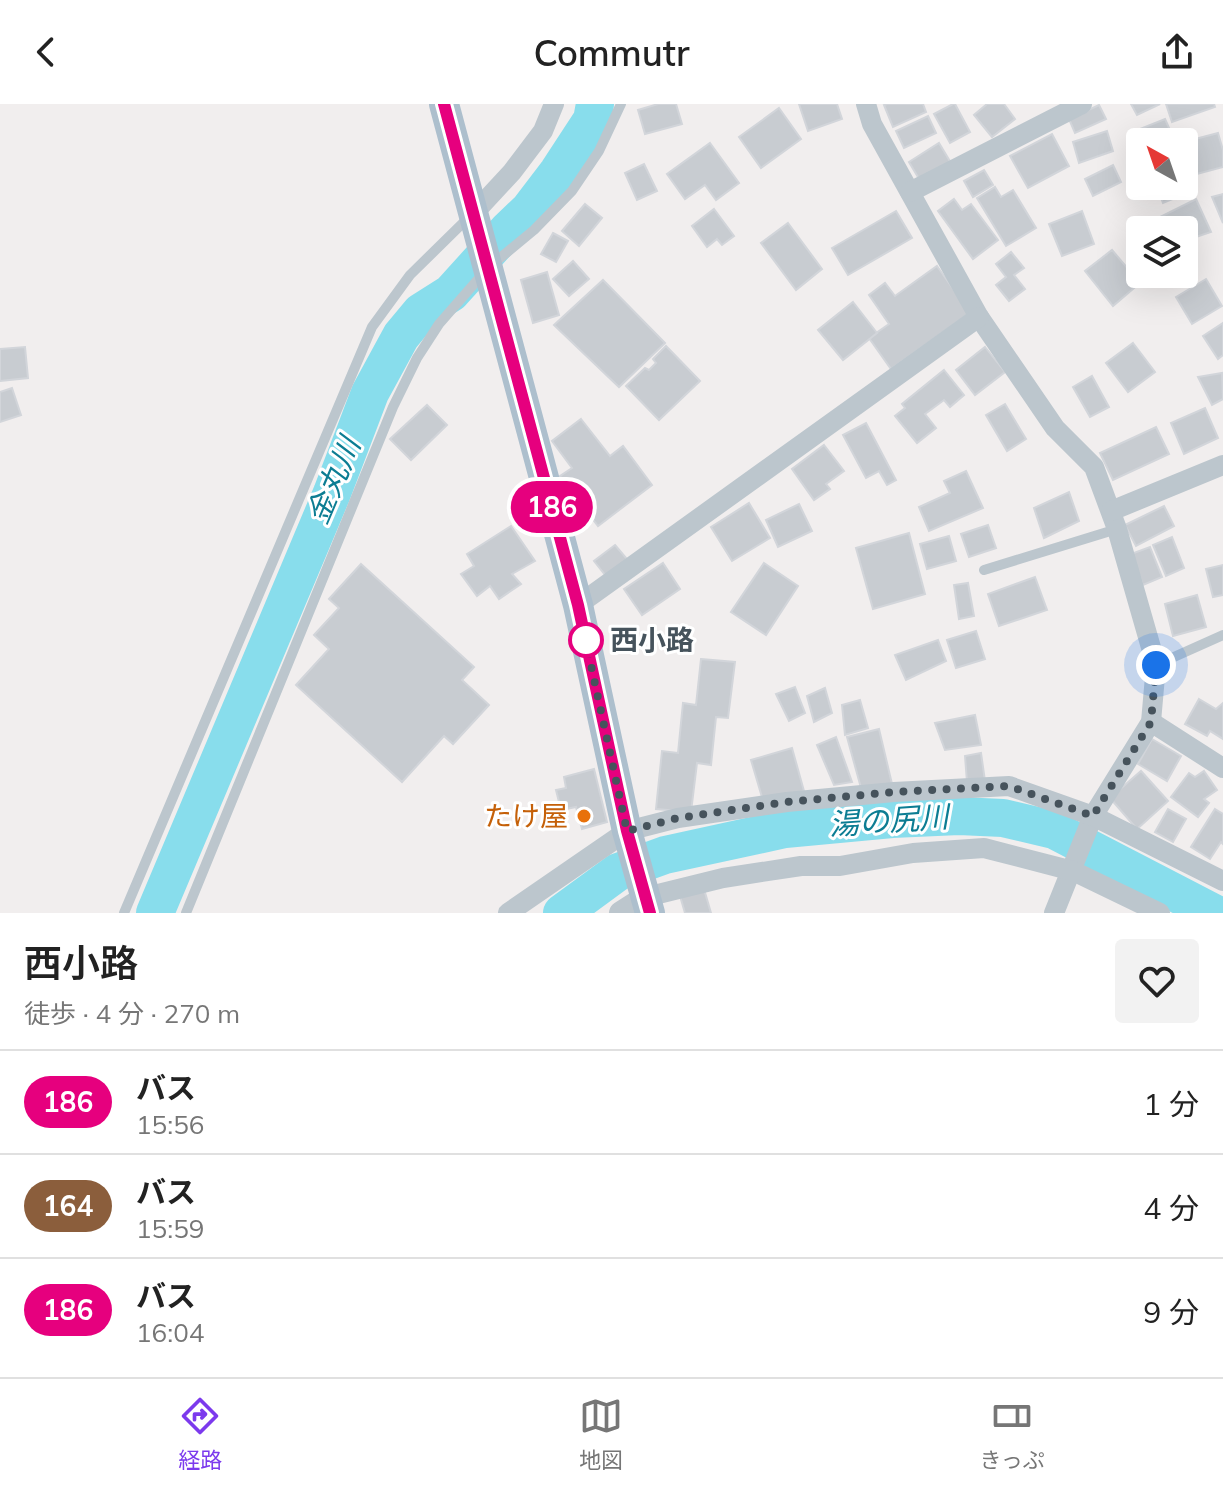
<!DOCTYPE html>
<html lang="ja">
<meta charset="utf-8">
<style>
:root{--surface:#fff;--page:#f2f2f2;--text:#222;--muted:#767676;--line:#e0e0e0;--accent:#7c3aed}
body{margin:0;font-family:Mulish,"Noto Sans JP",sans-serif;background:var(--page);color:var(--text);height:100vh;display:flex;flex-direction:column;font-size:30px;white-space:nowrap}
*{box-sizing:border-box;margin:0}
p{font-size:26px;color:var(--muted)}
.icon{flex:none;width:44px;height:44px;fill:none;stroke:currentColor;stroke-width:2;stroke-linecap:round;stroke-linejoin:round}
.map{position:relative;height:809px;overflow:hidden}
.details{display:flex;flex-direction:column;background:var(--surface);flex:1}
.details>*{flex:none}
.badge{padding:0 16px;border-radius:26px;font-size:28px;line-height:52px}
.needle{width:52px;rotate:320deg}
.fabs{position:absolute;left:1126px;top:24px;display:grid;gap:16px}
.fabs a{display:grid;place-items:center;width:72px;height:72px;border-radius:8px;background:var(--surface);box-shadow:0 8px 32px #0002;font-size:40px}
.you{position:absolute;width:40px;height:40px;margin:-20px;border:6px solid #fff;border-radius:50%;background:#1a73e8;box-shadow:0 0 0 12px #1a73e833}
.map>.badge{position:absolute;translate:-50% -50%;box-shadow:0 0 0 4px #fff}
.round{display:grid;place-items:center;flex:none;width:84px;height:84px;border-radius:8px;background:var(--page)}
.head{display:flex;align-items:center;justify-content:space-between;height:136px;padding:0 24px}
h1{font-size:38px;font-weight:600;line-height:60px}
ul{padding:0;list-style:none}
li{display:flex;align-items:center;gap:24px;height:104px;padding:0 24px;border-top:2px solid var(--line)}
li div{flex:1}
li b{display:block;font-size:30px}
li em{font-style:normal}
li .badge{min-width:88px;font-weight:700;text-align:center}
header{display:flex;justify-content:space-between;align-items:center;height:104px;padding:0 24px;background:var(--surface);font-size:36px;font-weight:600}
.tab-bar{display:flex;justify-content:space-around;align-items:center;height:112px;border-top:2px solid var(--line);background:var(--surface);font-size:22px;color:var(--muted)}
.tab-bar a{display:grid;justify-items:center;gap:4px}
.tab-bar .selected{color:var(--accent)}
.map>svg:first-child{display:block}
</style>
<header><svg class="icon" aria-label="back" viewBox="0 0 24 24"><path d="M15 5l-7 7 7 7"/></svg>Commutr<svg class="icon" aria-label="share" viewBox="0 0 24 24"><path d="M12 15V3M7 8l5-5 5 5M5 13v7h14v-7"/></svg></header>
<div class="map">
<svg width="1223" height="809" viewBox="0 0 1223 809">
<rect width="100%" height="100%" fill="#f1eeee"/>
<!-- water -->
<path fill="#88ddec" d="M610 764 617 785 582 809H546Z"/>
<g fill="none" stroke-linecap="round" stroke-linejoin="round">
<!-- river -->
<g stroke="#88ddec" stroke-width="38">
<path d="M155 809 332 389 370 289 401 232 421 208 451 189 508 126 529 106 558 68 592 16 595 0"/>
<path d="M562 809 618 768 665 751 785 725 892 715 959 712 1003 714 1054 726 1214 809"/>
</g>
</g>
<!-- building -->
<g fill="#c8ccd1" stroke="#d2d5da" stroke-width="2">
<path d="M658 0H676L682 20 645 30 638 6Z"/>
<path d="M799 0H837L842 15 808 27Z"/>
<path d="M887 0H923L926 8 893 23 884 1Z"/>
<path d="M953 0H955L970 28 950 39 934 10Z"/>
<path d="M987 0H1004L1015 15 992 33 974 11Z"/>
<path d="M1131 0H1160L1137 11Z"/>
<path d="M1166 0H1214L1215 3 1172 18Z"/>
<path d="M1099 1 1106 15 1075 29 1069 15Z"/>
<path d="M779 4 801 35 761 64 739 33Z"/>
<path d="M928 12 936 29 904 44 896 27Z"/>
<path d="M1165 15 1174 35 1168 38H1146L1140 25Z"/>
<path d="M1107 27 1113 47 1079 59 1073 38Z"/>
<path d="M1218 29 1223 46V63L1193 71 1184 38Z"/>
<path d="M1052 30 1069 62 1028 84 1010 52Z"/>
<path d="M710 39 739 79 716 96 705 81 685 95 667 70Z"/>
<path d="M939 39 951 59 921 78 909 58Z"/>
<path d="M644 60 657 87 637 96 625 69Z"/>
<path d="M1113 61 1121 78 1093 92 1085 75Z"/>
<path d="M984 66 993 81 973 93 964 77Z"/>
<path d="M1184 69 1192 87 1163 99 1158 86 1145 91 1141 82H1184Z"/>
<path d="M995 83 1001 93 1013 86 1036 124 1006 142 977 94Z"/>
<path d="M1223 90V119L1212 93Z"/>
<path d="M954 95 962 106 971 100 998 136 973 155 938 107Z"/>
<path d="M1196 95 1211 128 1184 137V126H1162L1158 114Z"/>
<path d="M585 100 602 114 579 142 562 127Z"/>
<path d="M714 105 734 132 722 141 717 135 707 143 692 122Z"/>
<path d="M896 107 912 134 848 171 832 144Z"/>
<path d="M1082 107 1094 140 1062 152 1049 120Z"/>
<path d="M788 119 822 165 796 186 761 139Z"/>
<path d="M553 129 568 137 556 158 541 150Z"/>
<path d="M1112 146 1140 179 1113 202 1085 167Z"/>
<path d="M1011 148 1024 164 1014 171 1025 185 1009 197 996 181 1006 173 996 160Z"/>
<path d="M573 157 589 175 569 192 553 175Z"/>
<path d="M937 162 970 209 891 265 869 234 889 220 869 191 885 179 895 192Z"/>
<path d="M547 168 559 211 533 219 521 176Z"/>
<path d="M1206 175 1222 202 1192 220 1176 193Z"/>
<path d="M603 176 665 239 619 283 554 221Z"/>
<path d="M853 198 877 229 843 256 818 226Z"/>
<path d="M1223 219V251L1218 255 1203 232Z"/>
<path d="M1133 239 1155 268 1128 288 1106 259Z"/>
<path d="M666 242 700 277 659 316 626 282 645 264 649 266 656 259 653 255Z"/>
<path d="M25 243 28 274 0 277V245Z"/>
<path d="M985 243 1005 268 975 291 956 266Z"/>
<path d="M944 266 964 291 950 303 944 296 925 310 936 324 917 339 895 312 905 304 902 300Z"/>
<path d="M1222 269 1223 295 1212 301 1198 273Z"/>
<path d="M1092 272 1109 303 1090 313 1073 283Z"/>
<path d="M12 284 21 311 0 318V288Z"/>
<path d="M1005 300 1026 335 1007 347 986 311Z"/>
<path d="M427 301 447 321 411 356 390 335Z"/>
<path d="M1205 304 1218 334 1184 350 1171 319Z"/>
<path d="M581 315 610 352 623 342 652 381 598 422 560 372 572 364 552 337Z"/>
<path d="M866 319 896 376 887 381 879 367 866 374 843 331Z"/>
<path d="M1156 323 1169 350 1113 376 1100 349Z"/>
<path d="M824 341 844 367 826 380 830 385 814 396 792 365Z"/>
<path d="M966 367 983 404 929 427 919 403 950 389 944 377Z"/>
<path d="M1069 388 1079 417 1044 434 1034 404Z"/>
<path d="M749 399 770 434 732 457 711 423Z"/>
<path d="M799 400 812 427 778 443 766 416Z"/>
<path d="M1164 402 1174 422 1136 442 1125 421Z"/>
<path d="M988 421 996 444 969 453 961 430Z"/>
<path d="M511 422 535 457 512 470 521 480 499 495 490 482 477 492 461 470 474 462 467 450Z"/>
<path d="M909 429 925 490 873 505 856 444Z"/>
<path d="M949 432 956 457 927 465 920 440Z"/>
<path d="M1172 433 1184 464 1166 472 1153 441Z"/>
<path d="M615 441 627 455 606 472 594 457Z"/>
<path d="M1150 443 1162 473 1143 481 1131 450Z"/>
<path d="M663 459 680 485 642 511 624 485Z"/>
<path d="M764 459 798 482 766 531 731 508Z"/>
<path d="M361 460 474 563 462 576 489 601 453 640 444 632 402 678 296 581 329 545 314 531 339 504 329 495Z"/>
<path d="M1223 461V491L1213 493 1206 465Z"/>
<path d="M1035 473 1047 506 999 522 988 490Z"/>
<path d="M968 479 974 512 959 515 954 481Z"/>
<path d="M1197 491 1206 523 1173 532 1165 500Z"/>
<path d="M976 527 985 555 956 564 947 536Z"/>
<path d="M938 536 946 557 906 576 895 551Z"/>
<path d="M701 555 735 558 728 614 716 613 711 661 697 659 691 708 656 705 662 647 678 649 683 599 696 601Z"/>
<path d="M795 583 805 609 789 617 776 590Z"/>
<path d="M825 584 832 609 814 618 807 592Z"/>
<path d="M1199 595 1216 605 1223 599V635L1210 627 1207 632 1185 620Z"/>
<path d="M860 596 868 624 845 631 842 601Z"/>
<path d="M975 611 981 641 945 646 935 619Z"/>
<path d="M879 625 892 680 861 684 847 633Z"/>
<path d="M836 633 852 678 834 681 817 641Z"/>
<path d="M1152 635 1181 652 1167 677 1138 660Z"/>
<path d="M792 644 804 687 764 700 751 656Z"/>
<path d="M981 649 985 677 967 678 965 652Z"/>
<path d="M594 665 607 718 582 725 576 703 561 706 556 686 566 684 564 673Z"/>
<path d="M1141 667 1168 697 1137 725 1110 694Z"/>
<path d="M1204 667 1217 686 1204 695 1209 699 1198 713 1171 693 1189 669 1195 673Z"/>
<path d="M1168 705 1186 715 1173 738 1155 728Z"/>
<path d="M1215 705 1223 710V740L1221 738 1210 755 1191 743Z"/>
<path d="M704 785 711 809H685L680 792Z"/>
</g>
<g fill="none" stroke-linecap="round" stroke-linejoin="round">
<!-- service -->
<g stroke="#bcc6cd" stroke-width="10">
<path d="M984 466 1117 425"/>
<path d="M1156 561 1223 531"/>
<path d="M124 809 372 223 410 171 468 114"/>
<path d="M186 809 393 303 417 254 439 220 488 164 534 126 572 87 599 47 621 0"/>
</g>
<!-- minor -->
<g stroke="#bcc6cd" stroke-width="20">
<path d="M866 0 872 20 979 213 1055 324 1094 363 1117 425 1156 561 1151 618 1093 712 1054 809"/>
<path d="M910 88 1082 0"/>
<path d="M474 109 512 68 543 27 554 0"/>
<path d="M1111 407 1223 361"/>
<path d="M578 501 979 213"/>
<path d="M1151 618 1223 664"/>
<path d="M646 793 723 774 801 762H840L913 749 984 744 1073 767 1160 809"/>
<path d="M508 809 627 727 678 714 787 698 894 688 1009 682 1093 712 1223 777"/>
</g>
<!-- tertiary -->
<path stroke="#bcc6cd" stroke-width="24" d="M621 809 646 793"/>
<!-- primary -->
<path stroke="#adbfcd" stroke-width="30" d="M444 0 578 501 627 727 650 809"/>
</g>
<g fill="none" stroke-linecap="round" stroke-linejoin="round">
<!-- line casing -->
<g stroke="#fff" stroke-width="18">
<path id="line" d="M444 0 578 501 627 727 650 809"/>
</g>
<!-- line -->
<use href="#line" stroke="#e6007e" stroke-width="12"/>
<!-- walk -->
<path stroke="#46535c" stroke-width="8" stroke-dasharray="0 14.4" d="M586 536 584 529 627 727 678 714 787 698 894 688 1009 682 1093 712 1151 618 1156 561"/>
</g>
<!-- markers -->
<circle fill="#fff" stroke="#e6007e" stroke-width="4" cx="586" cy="536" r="16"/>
<circle fill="#e8710a" stroke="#fff" stroke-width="3" cx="584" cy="712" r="8"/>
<g text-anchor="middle" stroke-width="6" stroke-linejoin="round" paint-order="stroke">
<!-- stop labels -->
<g font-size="28" font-weight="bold" fill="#46535c" stroke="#fff" text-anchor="start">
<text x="610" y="546">西小路</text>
</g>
<!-- food labels -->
<g font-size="28" fill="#c56008" stroke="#fff" text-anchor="end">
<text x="568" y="722">たけ屋</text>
</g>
<!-- water labels -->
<g font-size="30" font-style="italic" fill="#0c7d93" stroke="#fff">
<text transform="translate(334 377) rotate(-67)" y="10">金丸川</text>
<text transform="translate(889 717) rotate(-4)" y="10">湯の尻川</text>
</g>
</g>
</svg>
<div class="fabs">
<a><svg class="needle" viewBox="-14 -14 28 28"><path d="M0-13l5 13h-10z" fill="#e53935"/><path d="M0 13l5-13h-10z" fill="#767676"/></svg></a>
<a><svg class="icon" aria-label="layers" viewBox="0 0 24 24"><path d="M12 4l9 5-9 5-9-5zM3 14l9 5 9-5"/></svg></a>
</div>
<div class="you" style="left:1156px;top:561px"></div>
<b class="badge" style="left:552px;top:403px;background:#e6007e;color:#fff">186</b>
</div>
<section class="details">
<div class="head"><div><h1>西小路</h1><p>徒歩 · 4 分 · 270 m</p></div><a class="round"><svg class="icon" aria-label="heart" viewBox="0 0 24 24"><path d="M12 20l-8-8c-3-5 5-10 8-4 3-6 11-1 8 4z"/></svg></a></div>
<ul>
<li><span class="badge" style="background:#e6007e;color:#fff">186</span><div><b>バス</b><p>15:56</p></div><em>1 分</em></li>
<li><span class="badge" style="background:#8b5e3c;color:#fff">164</span><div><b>バス</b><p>15:59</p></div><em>4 分</em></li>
<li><span class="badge" style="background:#e6007e;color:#fff">186</span><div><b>バス</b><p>16:04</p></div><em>9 分</em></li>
</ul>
</section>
<nav class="tab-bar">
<a class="selected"><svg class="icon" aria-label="directions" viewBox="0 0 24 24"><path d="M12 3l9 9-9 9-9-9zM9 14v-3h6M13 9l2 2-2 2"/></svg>経路</a>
<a><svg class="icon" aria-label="map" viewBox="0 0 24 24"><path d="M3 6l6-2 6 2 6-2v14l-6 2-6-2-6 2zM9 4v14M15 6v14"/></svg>地図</a>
<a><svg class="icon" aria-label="tickets" viewBox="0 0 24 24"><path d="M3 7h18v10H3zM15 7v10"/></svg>きっぷ</a>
</nav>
